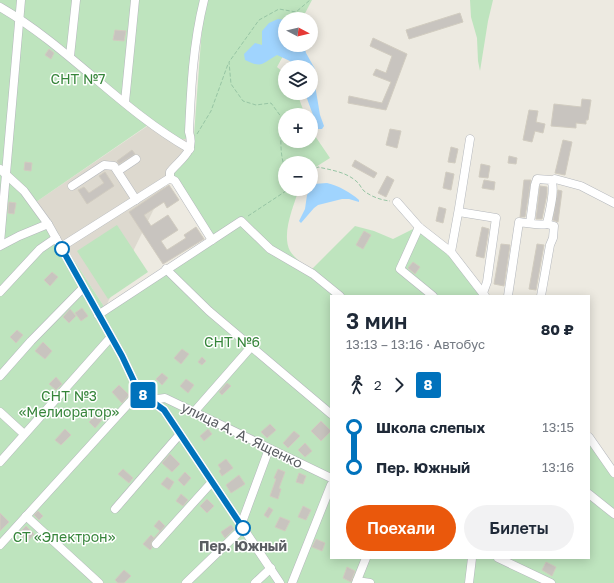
<!DOCTYPE html>
<html lang="ru">
<meta charset="utf-8">
<style>
:root{--surface:#fff;--page:#f2f2f3;--text:#1f2937;--muted:#747a83;--accent:#ea580c}
body{margin:0;font-family:"Golos Text",sans-serif;background:var(--page);color:var(--text);height:100vh;display:flex;flex-direction:column;font-size:15px;white-space:nowrap}
*{box-sizing:border-box;margin:0}
p{font-size:13px;color:var(--muted)}
.icon{flex:none;width:22px;height:22px;fill:none;stroke:currentColor;stroke-width:2;stroke-linecap:round;stroke-linejoin:round}
.map{position:relative;flex:1;overflow:hidden}
.drawer{position:absolute;left:330px;top:295px;width:260px;height:264px;display:flex;flex-direction:column;background:var(--surface);border-radius:0px;box-shadow:0 2px 10px #0003}
.drawer>*{flex:none}
.badge{padding:0 8px;border-radius:3px;font-size:14px;line-height:26px}
.needle{width:26px;rotate:97deg}
.controls{position:absolute;left:278px;top:12px;display:grid;gap:8px}
.controls a{display:grid;place-items:center;width:40px;height:40px;border-radius:50%;background:var(--surface);box-shadow:0 2px 10px #0003;font-size:20px}
.map>.badge{position:absolute;translate:-50% -50%;box-shadow:0 0 0 2px #fff}
.legs{display:flex;align-items:center;gap:6px;height:44px;padding:0 16px;font-size:13px}
.legs p{margin-inline-start:auto}
.head{display:flex;align-items:center;justify-content:space-between;height:68px;padding:0 16px}
h1{font-size:22px;font-weight:600;line-height:30px}
.cta{display:flex;gap:8px;margin-top:auto;padding:8px 16px}
.cta a{flex:1;height:46px;border-radius:24px;background:var(--accent);color:#fff;font-size:16px;font-weight:600;line-height:46px;text-align:center}
.cta a+a{background:var(--page);color:var(--text)}
ul{padding:0 16px;list-style:none}
li{display:flex;align-items:center;gap:14px;height:40px;font-size:15px}
li i{display:grid;place-items:center;width:6px;height:100%;margin:0 5px;background:currentColor}
li i::after{content:'';width:10px;height:10px;margin:-5px;border:3px solid;border-radius:50%;background:var(--surface)}
li p{margin-inline-start:auto}
li:first-child i{background:linear-gradient(#0000 50%,currentColor 0)}
li:last-child i{background:linear-gradient(currentColor 50%,#0000 0)}
.map>svg:first-child{display:block}
</style>
<div class="map">
<svg width="614" height="583" viewBox="0 0 614 583">
<rect width="100%" height="100%" fill="#edeae1"/>
<!-- education -->
<path fill="#ddd9cf" d="M149 125 189 138 105 308 36 202Z"/>
<!-- green -->
<g fill="#bee4be">
<path d="M0 0H200L197 13 189 138 175 141 148 125 36 202 105 308 211 236 170 178 194 135 204 0H312L302 19H285V45H289L277 67 285 74V93H297L305 115H285V141H311V130L330 158 311 170V163H285V189H299C294 205 281 234 290 251 295 259 304 265 312 269L355 226 374 231 393 239 417 227 452 251 486 296H331V558H362L352 583H0Z"/>
<path d="M470 0H493L488 21 480 71 478 61 477 38 471 17Z"/>
<path d="M117 225 148 272 108 299 77 251Z"/>
<path d="M589 440 614 477V583H471L476 558H589Z"/>
<path d="M370 558H469V583H360Z"/>
</g>
<!-- water -->
<g fill="#a0d4fe">
<path d="M278 19 285 20V45H304L306 53 315 69 314 77 316 91 320 115 324 126 322 129H318L305 93H311V67H292L290 61 277 55C262 63 263 69 245 60L244 54 255 43 262 45V31L269 23Z"/>
<path d="M327 183C339 186 350 192 359 200V202L349 199H342L318 205 314 208 301 223 299 221 305 209 307 195 311 189V186L313 184Z"/>
</g>
<!-- building -->
<g fill="#c8c4bf" stroke="#d1ccc0">
<path d="M460 13 463 22 409 39 406 30Z"/>
<path d="M115 30 126 31 124 41 113 40Z"/>
<path d="M373 38 407 54 386 110 348 103 349 96 382 103 391 82 373 75 376 69 386 73 392 56 370 46Z"/>
<path d="M49 49 54 53 51 59 45 55Z"/>
<path d="M582 99 591 100 588 120H586V124L576 123V128L551 126 554 104 581 107Z"/>
<path d="M529 110 538 111 536 122 545 124 543 133 535 131 532 142 523 140Z"/>
<path d="M390 129 401 131 397 148 386 145Z"/>
<path d="M563 140 572 142 565 175 555 173Z"/>
<path d="M451 147 458 149 455 163 448 162Z"/>
<path d="M132 150 135 154 119 164 117 161Z"/>
<path d="M509 156 517 158 516 164 508 163Z"/>
<path d="M355 160 377 173 374 178 352 166Z"/>
<path d="M25 162 32 163 31 171 24 170Z"/>
<path d="M481 164 490 166 488 178 479 177Z"/>
<path d="M105 172 114 186 87 204 78 190 84 187 89 193 104 183 99 176Z"/>
<path d="M446 172 454 174 451 190 443 188Z"/>
<path d="M387 176 394 180 386 197 378 193Z"/>
<path d="M484 180 495 182 494 190 482 188Z"/>
<path d="M524 180H531L525 217H520Z"/>
<path d="M169 185 179 200 167 208 164 202 144 215 151 226 168 215 178 230 161 241 167 250 186 238 184 235 196 227 204 239 163 264 129 212Z"/>
<path d="M540 186 547 187V194L542 219H536Z"/>
<path d="M558 190 562 191 558 222 553 220Z"/>
<path d="M9 202 16 203 14 214 8 213Z"/>
<path d="M439 207 446 209 443 223 436 221Z"/>
<path d="M482 227 489 229 484 258 476 256Z"/>
<path d="M364 231 371 235 363 249 356 245Z"/>
<path d="M501 244 510 245 504 286 494 284Z"/>
<path d="M537 244 544 245 536 290 529 289Z"/>
<path d="M413 262 420 267 415 274 408 268Z"/>
<path d="M52 272 58 277 50 286 44 280Z"/>
<path d="M82 308 88 316 81 321 75 313Z"/>
<path d="M70 309 76 316 69 323 63 317Z"/>
<path d="M17 330 23 335 16 343 10 337Z"/>
<path d="M43 342 52 351 45 359 35 351Z"/>
<path d="M182 349 189 354 181 364 174 358Z"/>
<path d="M202 357 206 361 202 365 198 362Z"/>
<path d="M162 373 168 378 162 385 156 379Z"/>
<path d="M56 377 62 384 56 390 49 384Z"/>
<path d="M186 379 194 385 188 393 180 386Z"/>
<path d="M227 383 231 386 222 395 219 392Z"/>
<path d="M119 385 129 395 122 403 112 392Z"/>
<path d="M96 415 102 420 95 428 89 422Z"/>
<path d="M321 421 331 431 321 441 311 431Z"/>
<path d="M270 424 276 430 267 438 261 432Z"/>
<path d="M65 429 71 435 61 445 55 440Z"/>
<path d="M208 429 212 434 204 441 200 436Z"/>
<path d="M294 431 300 436 288 448 283 443Z"/>
<path d="M305 443 312 451 305 457 298 450Z"/>
<path d="M170 454 180 464 172 472 162 463Z"/>
<path d="M226 459 233 468 222 476 219 471 221 469 218 465Z"/>
<path d="M123 469 133 478 129 483 118 474Z"/>
<path d="M278 469 285 472 279 488 281 489 278 499 270 496 276 479 274 478Z"/>
<path d="M185 472 191 478 184 486 178 480Z"/>
<path d="M299 473 306 476 303 484 296 482Z"/>
<path d="M239 475 245 484 231 493 226 485Z"/>
<path d="M167 477 174 482 169 490 161 484Z"/>
<path d="M181 494 188 500 183 506 176 501Z"/>
<path d="M207 499 214 506 207 513 200 506Z"/>
<path d="M303 506 311 510 306 520 298 517Z"/>
<path d="M269 507 273 510 268 518 264 515Z"/>
<path d="M38 511 43 516 39 520 34 515Z"/>
<path d="M0 513 9 522 0 531Z"/>
<path d="M280 517 290 521 285 531 275 527Z"/>
<path d="M159 520 165 526 152 541 151 543 152 548 150 550 143 544 151 535 154 538 160 531 154 526Z"/>
<path d="M231 525 234 529 225 538 221 532Z"/>
<path d="M26 526 34 534 28 541 19 533Z"/>
<path d="M316 539 325 543 322 551 312 547Z"/>
<path d="M546 562 556 567 552 576 542 570Z"/>
<path d="M347 567 355 571 351 582 343 578Z"/>
<path d="M124 570 131 576 124 583H118L115 580Z"/>
</g>
<g fill="none" stroke-linecap="round" stroke-linejoin="round">
<!-- minor casing -->
<g stroke="#b4b7bc" stroke-width="9">
<g id="minor">
<path d="M0 7C69 47 121 110 190 149"/>
<path d="M70 56 76 0"/>
<path d="M125 102 135 0"/>
<path d="M0 169 24 191 48 224 122 356 139 392 164 410 280 583"/>
<path d="M118 171 136 159"/>
<path d="M170 178V172C180 159 196 152 189 132 191 88 193 44 204 0"/>
<path d="M555 179 581 186 614 203"/>
<path d="M72 186 104 165 114 166 136 200"/>
<path d="M397 202 419 227 451 252 485 296"/>
<path d="M459 212 496 218 487 282 483 293"/>
<path d="M419 227 400 269 433 296"/>
<path d="M0 243 21 0"/>
<path d="M0 246 19 236 48 224"/>
<path d="M61 247 170 178 175 181 212 240"/>
<path d="M451 252 459 208 470 139"/>
<path d="M166 269 209 311 331 414"/>
<path d="M0 292 40 249 56 238"/>
<path d="M508 296 519 222C528 223 538 226 547 224 549 213 556 189 551 180L537 179 535 185 530 223"/>
<path d="M541 296 550 245 553 238 554 226 547 224"/>
<path d="M98 315 241 221 270 249 313 274 340 296"/>
<path d="M0 376 31 341 83 288"/>
<path d="M151 400 165 398 331 478"/>
<path d="M0 412 24 434"/>
<path d="M194 412 251 347"/>
<path d="M589 437 614 473"/>
<path d="M0 462 111 337"/>
<path d="M589 494 614 514"/>
<path d="M115 509 180 434"/>
<path d="M26 516 99 583"/>
<path d="M241 525 269 449"/>
<path d="M156 544 212 482"/>
<path d="M0 545 139 392"/>
<path d="M498 558 551 583"/>
<path d="M357 581 370 583"/>
<path d="M186 583 243 528"/>
<path d="M255 583 271 568"/>
<path d="M292 583 331 485"/>
<path d="M356 583 366 558"/>
<path d="M469 583 472 558"/>
</g>
</g>
<!-- path -->
<g stroke="#97c5a4" stroke-width="1" stroke-dasharray="4 2" stroke-linecap="butt">
<path d="M197 134 211 111 228 64"/>
<path d="M285 168C279 153 281 134 282 118L271 103 256 105 243 101 231 84 229 62 259 20 279 9 296 12 310 0"/>
<path d="M311 172 318 167C331 170 346 172 356 181 360 184 361 188 364 191 372 197 381 200 390 201"/>
<path d="M248 216 289 189"/>
</g>
<!-- minor -->
<use href="#minor" stroke="#fff" stroke-width="8"/>
</g>
<g fill="none" stroke-linecap="round" stroke-linejoin="round">
<!-- line-1 casing -->
<g stroke="#fff" stroke-width="9">
<path id="line-1" d="M62 249 122 356 139 392 164 410 243 528"/>
</g>
<!-- line-1 -->
<use href="#line-1" stroke="#0072bc" stroke-width="6"/>
</g>
<!-- markers -->
<g fill="#fff" stroke="#0072bc" stroke-width="2">
<circle cx="62" cy="249" r="7"/>
<circle cx="243" cy="528" r="7"/>
</g>
<g text-anchor="middle" stroke-width="3" stroke-linejoin="round" paint-order="stroke">
<!-- park labels -->
<g font-size="14" fill="#36853a" stroke="#fff">
<text x="78" y="84">СНТ №7</text>
<text x="232" y="347">СНТ №6</text>
<text x="69" y="401">СНТ №3<tspan x="69" dy="16">«Мелиоратор»</tspan></text>
<text x="64" y="542">СТ «Электрон»</text>
</g>
<!-- street labels -->
<g font-size="14" fill="#5a5d62" stroke="#fff">
<text transform="translate(242 435) rotate(26)" y="5">улица А. А. Ященко</text>
</g>
<!-- stop labels -->
<g font-size="14" font-weight="bold" fill="#5a5d62" stroke="#fff">
<text x="243" y="551">Пер. Южный</text>
</g>
</g>
</svg>
<div class="controls">
<a><svg class="needle" viewBox="-14 -14 28 28"><path d="M0-13l5 13h-10z" fill="#e53935"/><path d="M0 13l5-13h-10z" fill="#747a83"/></svg></a>
<a><svg class="icon" aria-label="layers" viewBox="0 0 24 24"><path d="M12 4l9 5-9 5-9-5zM3 14l9 5 9-5"/></svg></a>
<a>+</a>
<a>−</a>
</div>
<b class="badge" style="left:143px;top:395px;background:#0072bc;color:#fff">8</b>
<section class="drawer">
<div class="head"><div><h1>3 мин</h1><p>13:13 – 13:16 · Автобус</p></div><b>80 ₽</b></div>
<div class="legs"><svg class="icon" aria-label="walk" viewBox="0 0 24 24"><circle cx="13" cy="4" r="2"/><path d="M13 8l-2 6 4 7M11 14l-3 7M7 12l3-4h3l4 4"/></svg>2<svg class="icon" aria-label="forward" viewBox="0 0 24 24"><path d="M9 5l7 7-7 7"/></svg><b class="badge" style="background:#0072bc;color:#fff">8</b></div>
<ul>
<li><i style="color:#0072bc"></i><b>Школа слепых</b><p>13:15</p></li>
<li><i style="color:#0072bc"></i><b>Пер. Южный</b><p>13:16</p></li>
</ul>
<div class="cta"><a>Поехали</a><a>Билеты</a></div>
</section>
</div>
